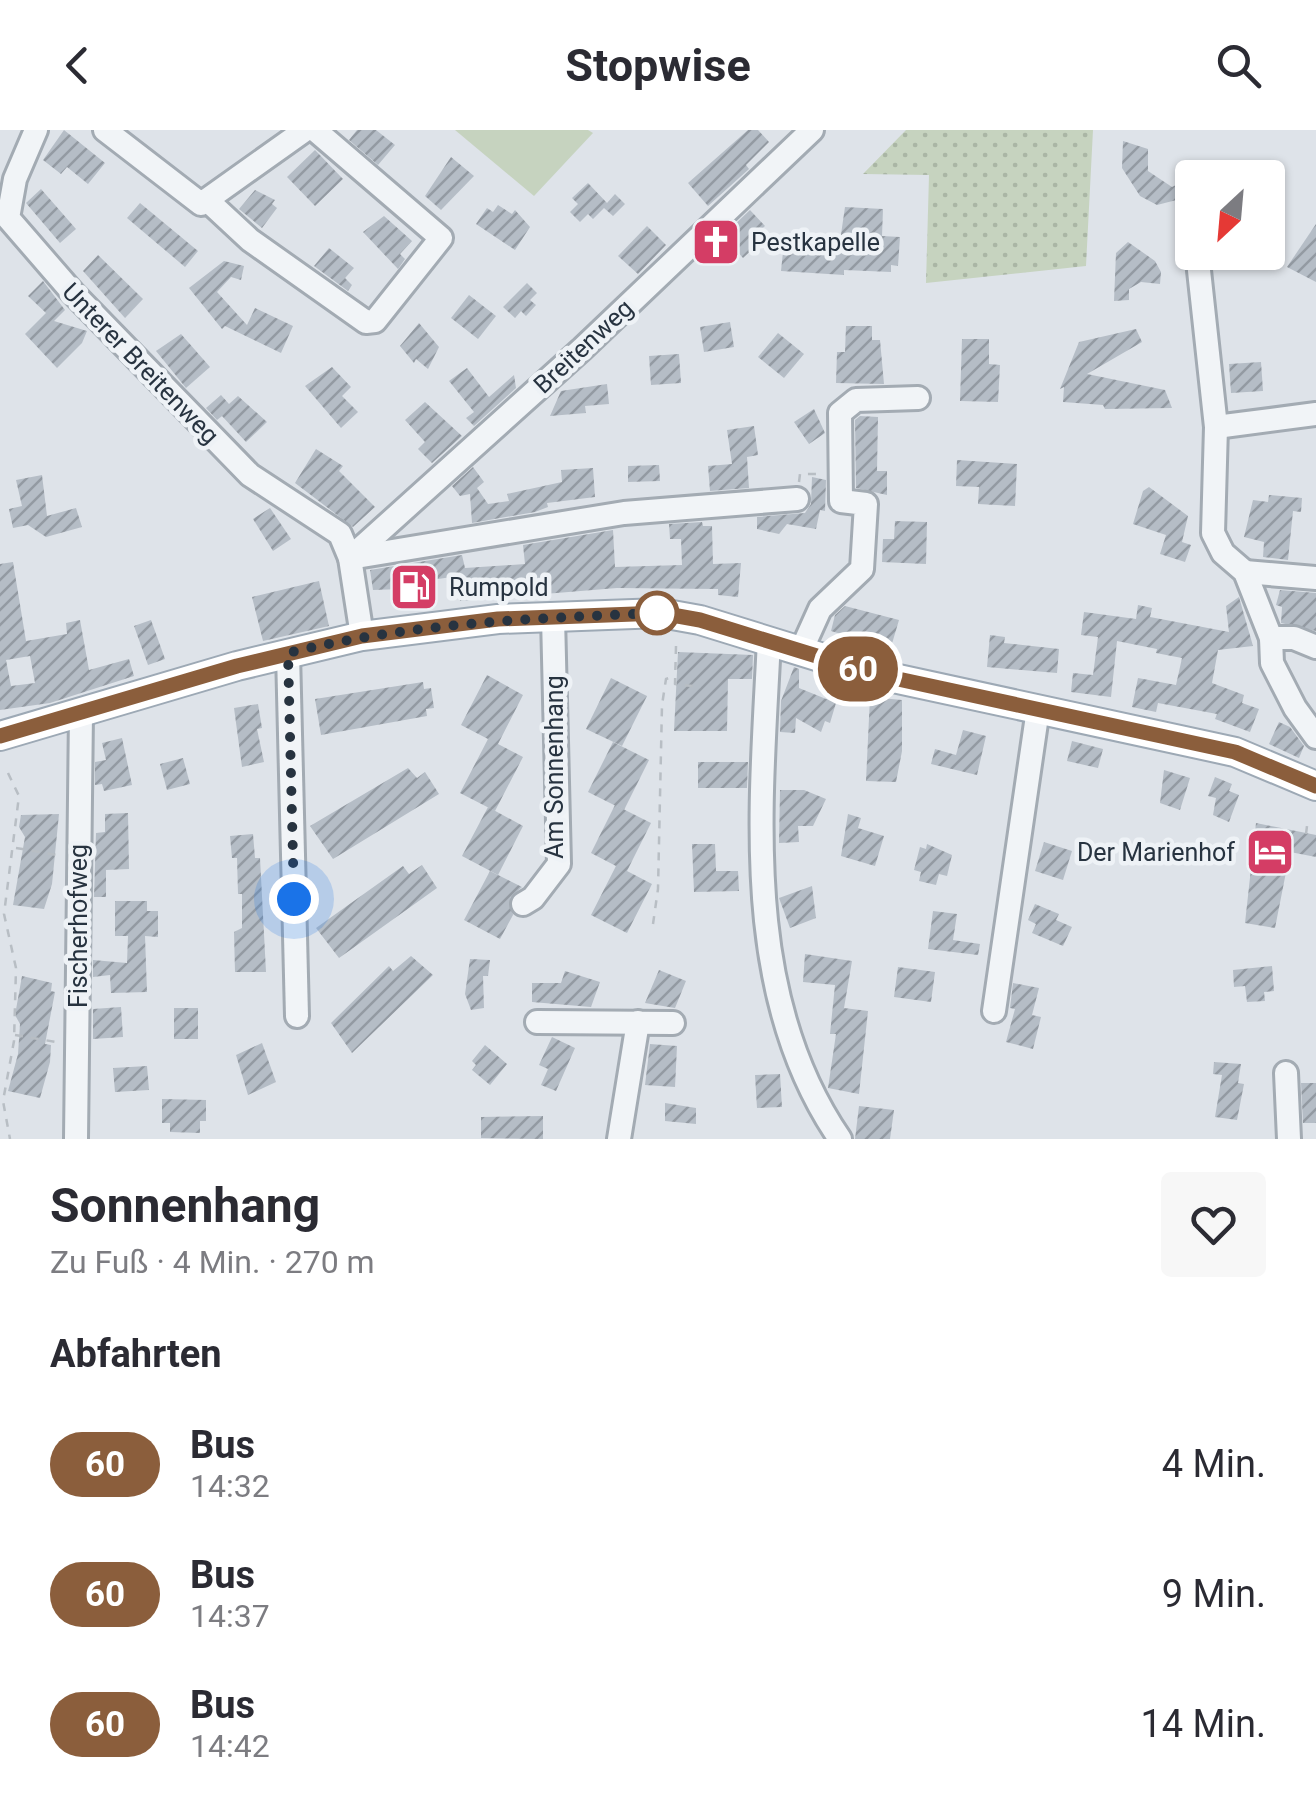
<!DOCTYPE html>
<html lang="de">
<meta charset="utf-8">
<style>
:root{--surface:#fff;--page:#f7f7f7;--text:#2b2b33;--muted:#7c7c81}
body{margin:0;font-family:Roboto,sans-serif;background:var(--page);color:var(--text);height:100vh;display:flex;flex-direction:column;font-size:38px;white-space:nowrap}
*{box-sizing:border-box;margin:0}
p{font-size:32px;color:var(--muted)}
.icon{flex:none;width:55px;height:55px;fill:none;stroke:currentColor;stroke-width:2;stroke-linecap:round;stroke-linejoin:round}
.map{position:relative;height:1009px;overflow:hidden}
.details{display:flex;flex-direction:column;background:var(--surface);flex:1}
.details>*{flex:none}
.badge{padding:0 20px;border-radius:32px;font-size:35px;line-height:65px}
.needle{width:65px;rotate:206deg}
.controls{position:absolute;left:1175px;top:30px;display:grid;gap:20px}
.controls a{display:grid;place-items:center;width:110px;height:110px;border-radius:10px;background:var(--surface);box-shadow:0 2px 8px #0004;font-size:50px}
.you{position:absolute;width:50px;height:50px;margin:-25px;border:8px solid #fff;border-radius:50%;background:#1a73e8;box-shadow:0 0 0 15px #1a73e833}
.map>.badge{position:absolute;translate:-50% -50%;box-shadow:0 0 0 5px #fff}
h2{padding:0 50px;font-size:38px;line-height:90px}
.round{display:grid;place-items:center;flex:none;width:105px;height:105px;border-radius:10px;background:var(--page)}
.overview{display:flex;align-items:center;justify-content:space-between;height:170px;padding:0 50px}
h1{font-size:48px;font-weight:700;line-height:75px}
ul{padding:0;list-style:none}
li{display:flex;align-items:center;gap:30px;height:130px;padding:0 50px}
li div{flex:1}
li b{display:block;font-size:38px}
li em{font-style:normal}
li .badge{min-width:110px;font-weight:700;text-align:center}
header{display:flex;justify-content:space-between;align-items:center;height:130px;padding:0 50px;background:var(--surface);font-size:45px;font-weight:700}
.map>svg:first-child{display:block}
</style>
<header><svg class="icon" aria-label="back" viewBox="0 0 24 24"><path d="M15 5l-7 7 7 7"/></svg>Stopwise<svg class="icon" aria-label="search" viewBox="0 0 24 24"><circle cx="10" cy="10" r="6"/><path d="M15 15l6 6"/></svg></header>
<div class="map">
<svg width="1316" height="1009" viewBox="0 0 1316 1009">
<defs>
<pattern id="grass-dots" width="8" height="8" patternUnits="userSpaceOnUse" patternTransform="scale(2.5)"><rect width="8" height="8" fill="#c6d3bf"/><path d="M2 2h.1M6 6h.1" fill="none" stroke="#aab6a5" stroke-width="1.8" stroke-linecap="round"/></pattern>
<pattern id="building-hatch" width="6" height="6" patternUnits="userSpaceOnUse" patternTransform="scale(2.5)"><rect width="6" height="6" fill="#b5bdc6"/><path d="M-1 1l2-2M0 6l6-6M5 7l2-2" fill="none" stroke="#939aa2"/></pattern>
</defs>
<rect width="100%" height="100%" fill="#dee3e9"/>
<!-- grass -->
<path fill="url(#grass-dots)" d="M906 0H1093L1086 136 926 153 929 45 863 44Z"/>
<!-- garden -->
<path fill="#c6d3bf" d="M455 0H588L593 3 534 66Z"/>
<!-- building -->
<g fill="url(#building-hatch)" fill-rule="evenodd">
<path d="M64 0 105 33 88 54 67 37 61 44 43 30Z"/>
<path d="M357 0H376L395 15 378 35 349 10Z"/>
<path d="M748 0H758L769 12 746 35 749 39 708 76 688 53Z"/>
<path d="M1123 11 1148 19V41L1172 57 1192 47V66L1157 75 1140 66 1122 38Z"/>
<path d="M315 20 343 49 315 76 287 47Z"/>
<path d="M451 27 474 46 441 80 425 66Z"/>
<path d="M588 53 607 73 615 64 625 74 613 86 604 78 593 89 588 84 580 92 570 82 578 74 572 68Z"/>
<path d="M41 59 76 99 60 113 26 73Z"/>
<path d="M255 60 275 70 272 74 277 78 262 98 239 79Z"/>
<path d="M140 73 198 121 185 137 127 88Z"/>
<path d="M498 75 512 84 515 80 530 97 515 120 476 94 487 78 493 82Z"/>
<path d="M845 77 883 79 882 106 900 107 898 136 891 135V142L844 140V145L781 141 783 122 838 125Z"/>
<path d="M750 80 765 96 752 107 758 114 743 128 729 112 717 119 713 115Z"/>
<path d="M384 86 412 111 400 124 405 129 398 139 363 102Z"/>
<path d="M1316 94V152L1287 137Z"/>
<path d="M647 96 666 115 638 144 618 126Z"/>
<path d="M1128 112 1155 131 1161 142 1160 154 1141 152 1129 159V170L1114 171 1116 123Z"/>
<path d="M329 118 354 138 345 148 352 155 348 161 314 136Z"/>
<path d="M98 125 143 169 125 188 83 141Z"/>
<path d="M224 131 244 136 241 150 231 147 217 162 247 195 255 178 293 196 281 223 225 196 222 199 189 158Z"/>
<path d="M43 151 65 180 54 191 87 201 82 213 57 238 25 204 46 183 28 166Z"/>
<path d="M527 153 537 163 530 170 536 175 526 186 521 181 515 188 503 177Z"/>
<path d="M469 165 496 186 478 209 451 188Z"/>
<path d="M730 192 734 217 704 222 700 197Z"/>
<path d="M419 193 439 217 428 239 416 229 414 233 400 216Z"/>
<path d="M846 196H872V210H880L884 254 836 253 837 222H845Z"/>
<path d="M1136 199 1142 212 1087 244 1165 260 1172 278 1105 279 1103 275 1063 272 1064 257 1060 259 1079 212Z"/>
<path d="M778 203 804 224 784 248 758 227Z"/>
<path d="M181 204 210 237 186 258 156 221Z"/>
<path d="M962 209H989V234L1000 235 998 272 960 271Z"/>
<path d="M679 224 681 253 651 255 649 226Z"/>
<path d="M1261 232 1263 261 1231 263 1229 234Z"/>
<path d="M332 237 351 257 342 266 358 282 341 298 305 256Z"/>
<path d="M467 238 489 267 514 245 516 258 474 296 466 288 474 282 449 251Z"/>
<path d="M607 254 609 274 585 276 586 283 550 286 561 261Z"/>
<path d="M221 265 229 274 238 266 267 292 246 312 222 286 217 290 206 278Z"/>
<path d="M425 272 462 306 432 333 418 319 425 312 405 290Z"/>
<path d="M814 279 825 303 809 314 794 292Z"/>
<path d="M860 286 878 287 877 341H887V365L856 358 855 290Z"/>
<path d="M754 296 758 325 747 327 749 358 710 361 708 336 732 334 727 300Z"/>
<path d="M316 319 343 336 339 341 375 377 353 397 295 353Z"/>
<path d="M957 330 1017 334 1015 376 978 374 979 357 956 356Z"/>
<path d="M659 335 660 351 628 352V336Z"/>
<path d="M473 337 484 352 477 358 488 374 509 371 507 364 562 352 561 340 593 338 595 367 547 373 548 377 535 382 472 393 470 364 460 366 452 356Z"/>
<path d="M42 345 47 386 76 378 82 397 46 407 28 395 13 398 9 379 22 376 16 350Z"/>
<path d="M812 347 826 350 825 381 820 380 816 399 787 394 779 404 757 399V387L805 383 811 374Z"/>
<path d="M1149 357 1188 386 1182 412 1191 415 1185 432 1160 424 1166 405 1133 394 1143 361Z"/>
<path d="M1269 365 1302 368 1301 382 1293 381 1288 430 1263 427 1264 412 1244 407 1253 370 1268 372Z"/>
<path d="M270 378 291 409 273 421 253 389Z"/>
<path d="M895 391 927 392 926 434 882 432 883 409H894Z"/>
<path d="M702 392 703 396H712L713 434 741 433 738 467 718 465V459L617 458 460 471 458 446 425 451 429 475 406 479 402 459 373 460 370 440 462 425 465 438 525 434 523 415 613 400 615 437 682 435 681 409H670L669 394Z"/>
<path d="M13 432 26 511 67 504 66 493 80 490 89 540 129 529 134 546 50 573 0 580V434ZM30 526 35 553 11 556 6 530Z"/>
<path d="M319 451 329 496 263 511 252 467Z"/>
<path d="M1280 460 1316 463V501L1281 493 1282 477 1276 475Z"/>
<path d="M1239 467 1253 516 1218 520 1212 553 1244 565 1242 573 1259 579 1250 602 1215 589 1217 584 1158 573 1156 582 1132 577 1138 548 1176 555 1182 528 1156 523 1157 519 1117 511 1111 567 1071 562 1073 543 1093 545 1098 507 1081 505 1084 482 1136 489 1138 475 1152 478 1150 487 1229 502 1226 476Z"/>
<path d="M845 476 899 490 891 517 840 510 841 504 831 501 835 485Z"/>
<path d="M151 490 165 529 148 535 134 496Z"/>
<path d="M990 505 1005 507 1004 513 1059 519 1057 543 987 537Z"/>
<path d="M678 522 753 525 752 549H728L727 601H674Z"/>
<path d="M794 537 799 539V558L836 573 830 593 825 591 821 602 796 588 795 603 780 602 781 571Z"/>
<path d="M487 545 523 565 498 614 523 627 495 681 460 663 488 609 461 595Z"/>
<path d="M611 548 647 566 622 616 586 599Z"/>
<path d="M423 552 424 559 431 558 434 578 426 579 427 586 321 605 315 569Z"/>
<path d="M870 567 902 570V621L896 652 866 651Z"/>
<path d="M258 574 262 598 257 599 264 632 242 637 234 578Z"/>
<path d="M1279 592 1290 597 1304 616 1299 628 1269 614Z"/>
<path d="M963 600 986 606 977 645 931 634 935 619 956 625Z"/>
<path d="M122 608 132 655 104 661 102 654 95 655V632L106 630 102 613Z"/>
<path d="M1072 611 1103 619 1098 638 1067 631Z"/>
<path d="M613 612 649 630 624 680 588 662Z"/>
<path d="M183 628 190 654 167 660 160 634Z"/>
<path d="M698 632H748L747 658H698Z"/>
<path d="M408 638 417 648 425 642 439 664 333 729 310 696Z"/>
<path d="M1164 640 1190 648 1180 680 1160 673Z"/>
<path d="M1215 647 1232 654 1229 661 1239 665 1229 692 1213 685 1216 668 1208 666Z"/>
<path d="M780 660H804L826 669 813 696H798L799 712 779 713Z"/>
<path d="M615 675 651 693 627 741 652 754 627 803 591 785 616 736 591 723Z"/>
<path d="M488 677 523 696 498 745 462 726Z"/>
<path d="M128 683 129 739 106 740V767H94L96 703 105 702V684Z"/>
<path d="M59 684 52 754 44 779 13 775 25 707 19 697 21 685Z"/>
<path d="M848 684 861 688 858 698 884 706 875 736 841 726Z"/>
<path d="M1256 693 1316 705V727L1290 722 1275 798 1245 793Z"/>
<path d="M253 704 255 728H260L266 842H235L234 802 242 798V764H238L237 728H232L230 706Z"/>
<path d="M1044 712 1072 721 1063 750 1035 741Z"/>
<path d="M692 714H715L716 741H738L739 761 694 762Z"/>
<path d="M927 714 952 725 947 746 939 744 936 755 919 751 921 742 914 740 920 717 926 719Z"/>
<path d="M422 735 437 758 339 828 316 798 403 736 409 744Z"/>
<path d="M490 741 522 757 510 768 513 785 500 809 464 790Z"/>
<path d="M812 756 816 788 790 798 779 768Z"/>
<path d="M115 771H147V781H158V807L145 806 147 862 111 863 110 845 93 847V830L127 833 128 806H115Z"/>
<path d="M1035 774 1059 784 1056 790 1072 797 1063 816 1032 803 1036 794 1028 790Z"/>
<path d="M933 781 957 784 953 810 980 814 978 825 928 819Z"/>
<path d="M805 824 852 831 844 878 868 881 859 964 828 958 836 904H830L835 855 803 852Z"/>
<path d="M411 826 433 845 352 923 331 893 389 836 393 841Z"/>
<path d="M470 829 490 830 488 846H483L484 878 471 880 465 864Z"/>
<path d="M1272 836 1274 861 1264 862 1265 871 1247 872 1245 856 1234 857 1233 840Z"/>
<path d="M898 837 935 842 931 872 894 867Z"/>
<path d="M659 840 686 851 675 878 645 873Z"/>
<path d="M565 841 600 852 591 877 532 872V853H561Z"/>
<path d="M22 846 52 853 51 861 55 862 45 914 51 915 50 932 40 968 8 961 18 924 20 894 15 885Z"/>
<path d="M1013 853 1039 858 1032 885 1041 887 1033 919 1006 912 1015 879 1010 878Z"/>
<path d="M121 877 123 907 93 909V879Z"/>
<rect x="174" y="878" width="24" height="31"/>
<path d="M552 907 575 918 556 961 541 955 548 939 539 935Z"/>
<path d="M262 913 276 952 248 965 236 925Z"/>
<path d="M650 914 677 916 675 957 645 955Z"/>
<path d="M485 915 507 934 490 955 472 940 476 935 472 931Z"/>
<path d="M1214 932 1241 934 1238 953 1244 954 1237 990 1215 987 1222 945 1213 944Z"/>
<path d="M147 936 149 960 115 962 113 938Z"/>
<path d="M780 944 782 977 757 978 755 945Z"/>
<path d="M1301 953H1316V993H1303Z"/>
<path d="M162 969 206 970V991H200V1003L170 1002V993H162Z"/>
<path d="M665 973 696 978V994L665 991Z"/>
<path d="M859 976 894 980 890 1009H855Z"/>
<path d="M543 986V1009L481 1008V987Z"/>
</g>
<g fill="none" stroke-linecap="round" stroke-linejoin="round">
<!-- minor casing -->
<g stroke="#a3abb3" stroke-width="28">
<g id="minor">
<path d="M36 0 15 49 8 88 73 163 250 345 340 404 350 428 624 383 797 369"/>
<path d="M105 0 201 74 305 0"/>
<path d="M207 70 250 110 366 192 375 191 441 108 315 0"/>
<path d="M1197 122 1216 297 1213 403 1223 423 1245 442 1271 508 1272 533 1295 578 1316 607"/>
<path d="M1216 297 1316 284"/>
<path d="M1245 442 1316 448"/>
<path d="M362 506 350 428 582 219 812 0"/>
<path d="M1271 508H1294L1316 517"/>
<path d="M769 510C761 677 740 864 840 1009"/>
<path d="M801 521 820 479 862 439 866 374 841 371 840 283 856 270 918 268"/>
<path d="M288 523 297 886"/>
<path d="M523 774 533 768 559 734 553 487"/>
<path d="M994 881 1038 579"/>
<path d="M537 892 673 893"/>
<path d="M1286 943 1289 1009"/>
<path d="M76 1009 81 583"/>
<path d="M619 1009 638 892"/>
</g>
</g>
<!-- major casing -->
<g stroke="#9da9b5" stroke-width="32">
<path id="major" d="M0 606 237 536 362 506 498 489 661 483 700 490 875 544 1235 622 1316 656"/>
</g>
<!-- path -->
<g stroke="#b8bec4" stroke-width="2.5" stroke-dasharray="8 8" stroke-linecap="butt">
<path d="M799 352 800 344H819"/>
<path d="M676 516 675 554 701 557"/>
<path d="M8 643 19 666 4 784 16 838 14 911 3 971 10 1009"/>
<path d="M1306 704 1307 696"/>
<path d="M16 718 57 725"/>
<path d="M653 794 658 759 662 575 666 549 675 546"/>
<path d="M15 905 56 912"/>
</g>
<!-- minor -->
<use href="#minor" stroke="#f1f4f7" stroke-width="22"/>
<!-- major -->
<use href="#major" stroke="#fff" stroke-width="28"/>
</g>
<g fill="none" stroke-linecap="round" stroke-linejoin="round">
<!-- line casing -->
<g stroke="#fff" stroke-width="22">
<path id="line" d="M0 606 237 536 362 506 498 489 661 483 700 490 875 544 1235 622 1316 656"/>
</g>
<!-- line -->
<use href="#line" stroke="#8b5e3c" stroke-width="15"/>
<!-- walk -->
<path stroke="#273340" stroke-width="10" stroke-dasharray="0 18" d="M294 769 288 523C411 493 534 488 661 483H657"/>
</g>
<!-- icons -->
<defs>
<g id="church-square" transform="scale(2.5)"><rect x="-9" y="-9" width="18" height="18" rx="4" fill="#d43d65" stroke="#eef2f6"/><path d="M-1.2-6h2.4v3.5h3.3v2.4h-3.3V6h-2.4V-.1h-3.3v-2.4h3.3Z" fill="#fff"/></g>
<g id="fuel-square" transform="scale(2.5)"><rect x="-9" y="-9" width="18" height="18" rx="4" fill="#d43d65" stroke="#eef2f6"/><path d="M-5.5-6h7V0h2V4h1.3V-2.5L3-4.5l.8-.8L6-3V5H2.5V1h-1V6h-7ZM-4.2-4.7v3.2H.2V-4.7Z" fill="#fff"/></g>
<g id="hotel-square" transform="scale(2.5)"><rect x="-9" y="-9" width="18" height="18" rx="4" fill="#d43d65" stroke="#eef2f6"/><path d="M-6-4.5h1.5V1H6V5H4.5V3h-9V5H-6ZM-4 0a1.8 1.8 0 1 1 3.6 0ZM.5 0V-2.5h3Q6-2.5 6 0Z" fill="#fff"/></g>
</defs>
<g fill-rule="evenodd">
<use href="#church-square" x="716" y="112"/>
<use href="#fuel-square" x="414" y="457"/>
<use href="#hotel-square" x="1270" y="722"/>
</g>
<!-- markers -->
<circle fill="#fff" stroke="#8b5e3c" stroke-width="5" cx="657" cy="483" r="20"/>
<g text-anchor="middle" stroke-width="9" stroke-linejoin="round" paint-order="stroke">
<!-- poi labels -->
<g font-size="25" fill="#273340" stroke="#eef2f6" text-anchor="start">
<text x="751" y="121">Pestkapelle</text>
<text x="449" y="466">Rumpold</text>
<text x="1235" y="731" text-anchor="end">Der Marienhof</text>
</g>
<!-- street labels -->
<g font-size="25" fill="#273340" stroke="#eef2f6">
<text transform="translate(583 216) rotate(-43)" y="9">Breitenweg</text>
<text transform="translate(141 233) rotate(46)" y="9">Unterer Breitenweg</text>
<text transform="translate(554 637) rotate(-90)" y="9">Am Sonnenhang</text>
<text transform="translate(78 796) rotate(-90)" y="9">Fischerhofweg</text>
</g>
</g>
</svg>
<div class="controls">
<a><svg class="needle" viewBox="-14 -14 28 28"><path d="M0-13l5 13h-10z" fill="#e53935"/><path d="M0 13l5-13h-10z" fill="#7c7c81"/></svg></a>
</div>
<div class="you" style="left:294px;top:769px"></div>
<b class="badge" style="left:858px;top:539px;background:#8b5e3c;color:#fff">60</b>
</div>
<section class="details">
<div class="overview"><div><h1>Sonnenhang</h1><p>Zu Fuß · 4 Min. · 270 m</p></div><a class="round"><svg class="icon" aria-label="heart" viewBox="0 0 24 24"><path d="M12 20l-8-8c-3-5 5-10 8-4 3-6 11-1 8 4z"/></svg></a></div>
<h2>Abfahrten</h2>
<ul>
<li><span class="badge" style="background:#8b5e3c;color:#fff">60</span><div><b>Bus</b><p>14:32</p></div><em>4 Min.</em></li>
<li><span class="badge" style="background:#8b5e3c;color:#fff">60</span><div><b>Bus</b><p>14:37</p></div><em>9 Min.</em></li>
<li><span class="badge" style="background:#8b5e3c;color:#fff">60</span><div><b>Bus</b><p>14:42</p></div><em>14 Min.</em></li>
</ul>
</section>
